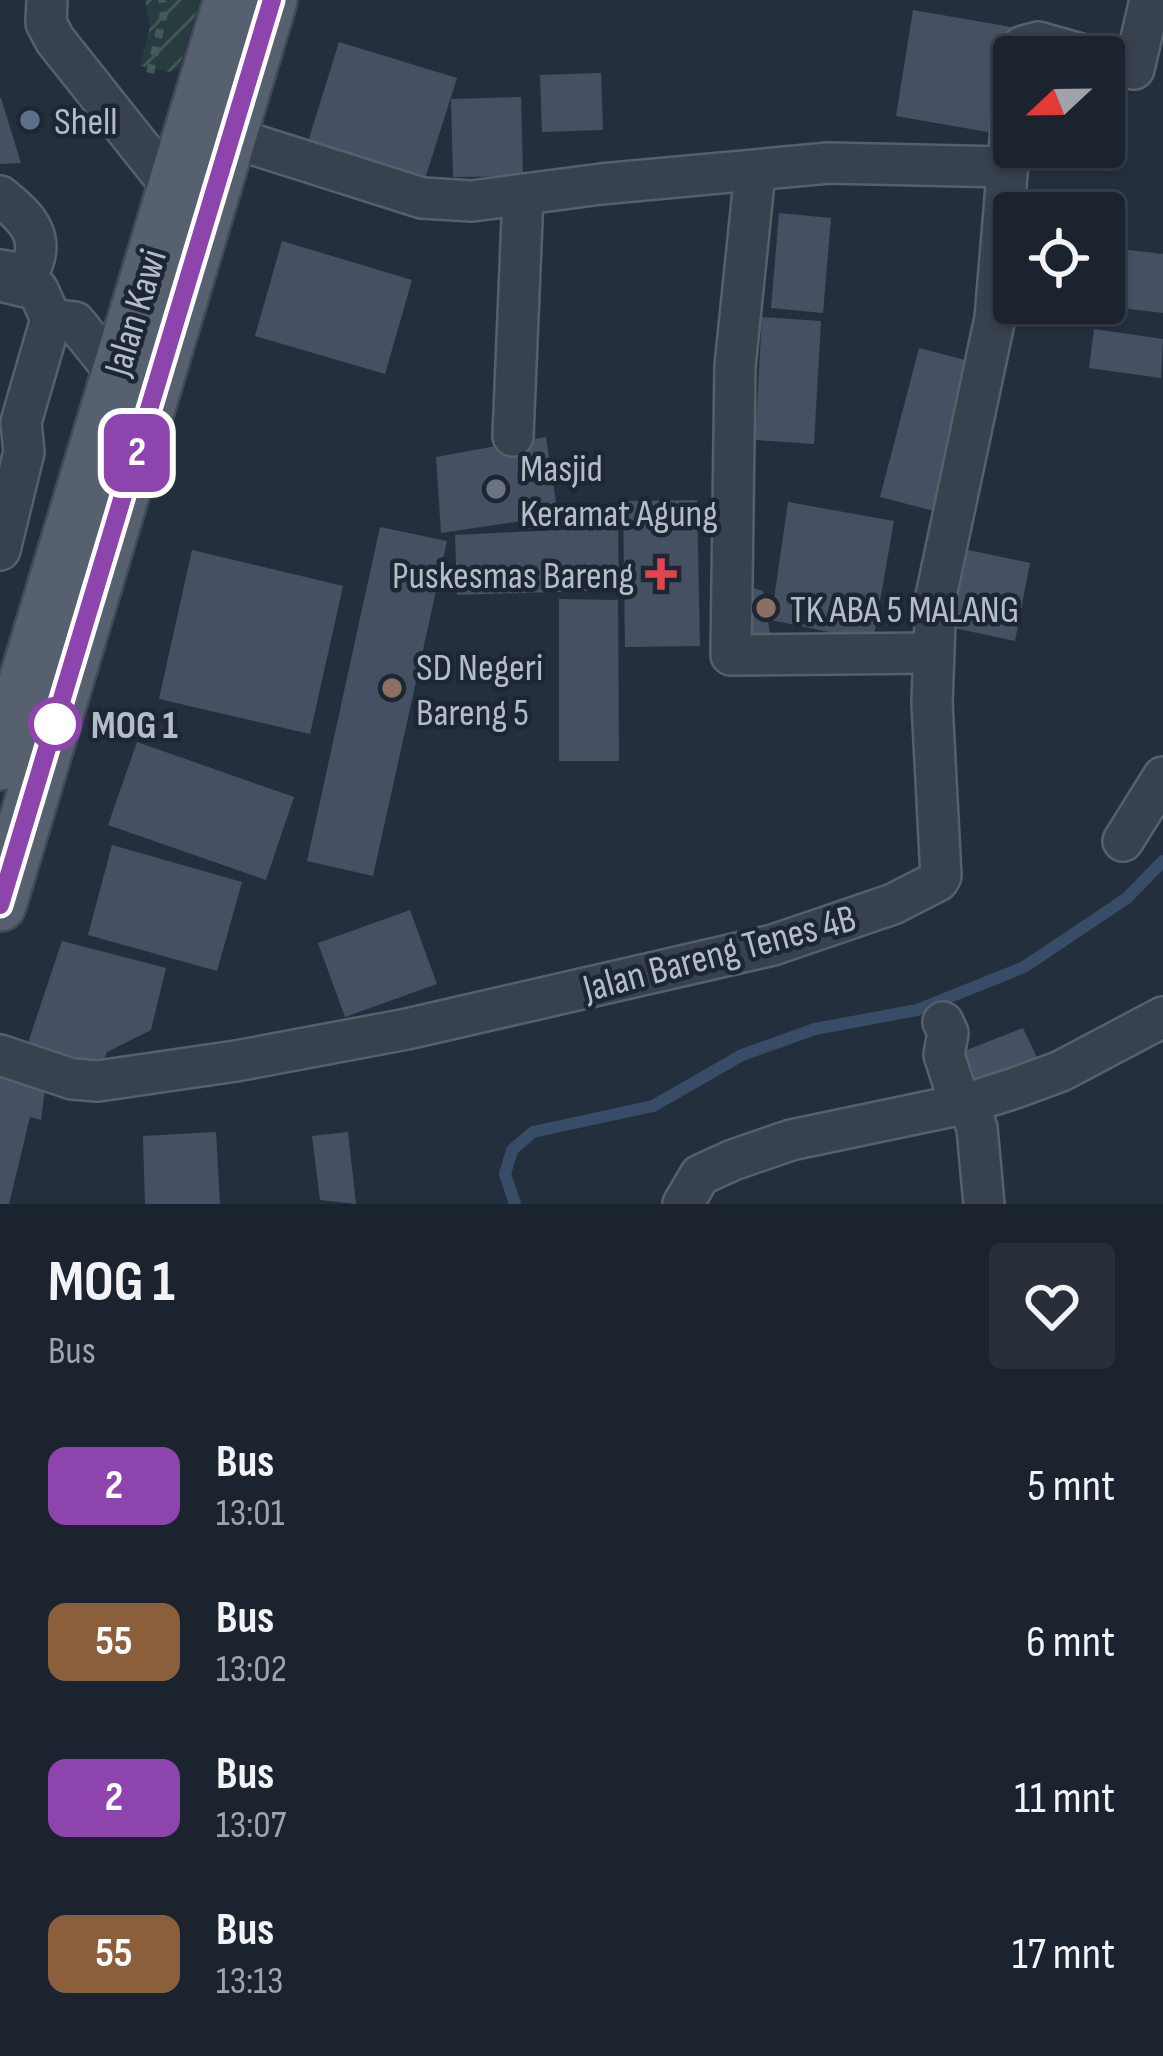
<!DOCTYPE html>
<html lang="id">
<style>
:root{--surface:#1b232e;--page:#282f3a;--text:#f1f3f6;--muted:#a0a4aa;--line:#39404a}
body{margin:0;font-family:"Sofia Sans Condensed",sans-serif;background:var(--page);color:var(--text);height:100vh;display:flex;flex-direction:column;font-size:45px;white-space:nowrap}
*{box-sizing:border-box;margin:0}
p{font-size:39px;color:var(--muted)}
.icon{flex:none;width:66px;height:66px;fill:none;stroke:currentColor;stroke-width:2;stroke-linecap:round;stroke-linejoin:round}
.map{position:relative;height:1204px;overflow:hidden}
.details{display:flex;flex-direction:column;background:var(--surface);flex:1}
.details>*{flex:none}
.badge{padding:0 24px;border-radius:18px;font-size:42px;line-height:78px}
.needle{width:78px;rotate:248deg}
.tools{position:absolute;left:993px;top:36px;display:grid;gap:24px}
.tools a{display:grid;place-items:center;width:132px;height:132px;border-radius:12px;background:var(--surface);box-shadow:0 3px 9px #0004,0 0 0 3px var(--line);font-size:60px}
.map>.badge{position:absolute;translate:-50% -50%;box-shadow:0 0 0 6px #fff}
.round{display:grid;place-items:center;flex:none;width:126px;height:126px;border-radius:12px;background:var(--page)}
.headline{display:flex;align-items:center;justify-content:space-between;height:204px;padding:0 48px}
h1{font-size:57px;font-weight:700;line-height:90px}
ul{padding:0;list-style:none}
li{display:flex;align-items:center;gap:36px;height:156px;padding:0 48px}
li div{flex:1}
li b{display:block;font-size:45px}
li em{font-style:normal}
li .badge{min-width:132px;font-weight:700;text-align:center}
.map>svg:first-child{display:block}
</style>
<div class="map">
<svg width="1163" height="1204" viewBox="0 0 1163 1204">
<defs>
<pattern id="garden-furrows" width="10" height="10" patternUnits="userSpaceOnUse" patternTransform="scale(3)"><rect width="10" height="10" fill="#263c3f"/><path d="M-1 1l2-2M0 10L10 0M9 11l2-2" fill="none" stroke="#435659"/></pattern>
</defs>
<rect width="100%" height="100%" fill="#242f3e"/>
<!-- garden -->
<path fill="url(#garden-furrows)" d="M145 0H200L179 68 170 72 140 66 150 27Z"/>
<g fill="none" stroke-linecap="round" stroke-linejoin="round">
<!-- stream -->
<path stroke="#394c67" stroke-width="12" d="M515 1204 505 1174 512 1150 533 1132 653 1106 742 1055 815 1029 917 1010 1024 967 1127 898 1163 861"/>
</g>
<!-- building -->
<g fill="#455162">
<path d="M913 10 1017 28 999 134 896 116Z"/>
<path d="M339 42 457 78 424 182 307 145Z"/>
<path d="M601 73 603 130 542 132 540 75Z"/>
<path d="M521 97 523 176 453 177 451 99Z"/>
<path d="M0 98H1L21 163 0 164Z"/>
<path d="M779 213 831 218 823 313 771 308Z"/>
<path d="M282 241 412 280 385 374 255 336Z"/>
<path d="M1104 247 1163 254V313L1104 306Z"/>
<path d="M762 317 821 321 814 444 755 440Z"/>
<path d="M1094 329 1163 339 1161 378 1089 368Z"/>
<path d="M919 348 977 363 938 512 880 497Z"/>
<path d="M546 437 560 528 523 529 521 521 441 533 436 457Z"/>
<path d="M697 500 700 646 625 647 623 501Z"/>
<path d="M788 502 894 521 873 641 771 620Z"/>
<path d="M380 527 447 541 373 876 307 861Z"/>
<path d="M618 527 619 590 457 595 455 535Z"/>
<path d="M964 549 1030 563 1015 641 949 627Z"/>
<path d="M192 550 343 586 310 734 159 699Z"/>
<path d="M738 583 763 591 773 652 737 648Z"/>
<path d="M559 599 618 600 619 761H559Z"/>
<path d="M137 742 294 797 266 880 108 825Z"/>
<path d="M112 845 242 882 217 971 88 935Z"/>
<path d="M410 910 437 984 345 1017 318 943Z"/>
<path d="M62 941 166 968 151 1030 107 1052 98 1076 24 1055Z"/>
<path d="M1023 1028 1042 1068 964 1097 951 1056Z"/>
<path d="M0 1068 46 1081 41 1120 30 1117 9 1204H0Z"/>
<path d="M216 1132 220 1204H145L143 1136Z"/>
<path d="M348 1132 356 1204 320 1200 312 1136Z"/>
</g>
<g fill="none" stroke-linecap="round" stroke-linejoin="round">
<!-- minor casing -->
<g stroke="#565f6c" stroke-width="44">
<g id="minor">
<path d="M47 0 46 23 55 40 171 186"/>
<path d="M1017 57 1023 46 1038 42 1091 57"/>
<path d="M1134 69 1150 0"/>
<path d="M233 138 422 198 472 201 601 184 829 163 1006 167"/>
<path d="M755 172 735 366 731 655 933 653"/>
<path d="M0 196C29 219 48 239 27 275L0 270"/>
<path d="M0 281 38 290 51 319 21 422 24 452 0 550"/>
<path d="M51 319 75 322 116 373"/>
<path d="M513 436 523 196"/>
<path d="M1123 841 1163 777"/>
<path d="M943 1022 948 1033 944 1055 960 1104"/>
<path d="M0 1055 72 1079 98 1081 236 1061 407 1029 773 945 893 904 938 881 941 876 932 703 936 596 995 318 1014 91"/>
<path d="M968 1103 977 1128 984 1204"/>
<path d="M683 1204 700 1175 733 1160 791 1140 968 1103 1015 1088 1061 1071 1163 1017"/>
</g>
</g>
<!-- major casing -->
<g stroke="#414a57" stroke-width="56">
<g id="major">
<path d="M0 764 230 0"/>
<path d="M0 905 271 0"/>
</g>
</g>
<!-- path -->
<path stroke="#44595c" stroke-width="8" stroke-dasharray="9 9" stroke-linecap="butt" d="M150 73 164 13 162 0"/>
<!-- minor -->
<use href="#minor" stroke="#38414e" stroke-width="39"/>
<!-- major -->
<use href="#major" stroke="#56606e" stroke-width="51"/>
</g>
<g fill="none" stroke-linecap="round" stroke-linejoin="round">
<!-- line casing -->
<g stroke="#fff" stroke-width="27">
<path id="line" d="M0 905 272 0"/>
</g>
<!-- line -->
<use href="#line" stroke="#8e44ad" stroke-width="18"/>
</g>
<!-- markers -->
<circle fill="#5c6f8a" stroke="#1d2633" stroke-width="4.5" cx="30" cy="120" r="12"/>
<circle fill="#6b7280" stroke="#1d2633" stroke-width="4.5" cx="496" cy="489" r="12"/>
<path fill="#e0444e" stroke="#1d2633" stroke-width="4.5" d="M655 556h12v12h12v12h-12v12h-12v-12h-12v-12h12z"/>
<g fill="#8d6e63" stroke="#1d2633" stroke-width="4.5">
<circle cx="766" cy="608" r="12"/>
<circle cx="392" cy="688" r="12"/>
</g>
<circle fill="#fff" stroke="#8e44ad" stroke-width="6" cx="55" cy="724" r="24"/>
<g text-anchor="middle" stroke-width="9" stroke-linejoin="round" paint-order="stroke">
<!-- poi labels -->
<g font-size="39" fill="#b4bcc9" stroke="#1d2633" text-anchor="start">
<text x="54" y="134">Shell</text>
<text x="520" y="481">Masjid<tspan x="520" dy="45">Keramat Agung</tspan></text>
<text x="634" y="588" text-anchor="end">Puskesmas Bareng</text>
<text x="790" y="622">TK ABA 5 MALANG</text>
<text x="416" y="680">SD Negeri<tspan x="416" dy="45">Bareng 5</tspan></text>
</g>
<!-- street labels -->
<g font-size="39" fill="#b4bcc9" stroke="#1d2633">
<text transform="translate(134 312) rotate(-73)" y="14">Jalan Kawi</text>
<text transform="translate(719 952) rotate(-15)" y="14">Jalan Bareng Tenes 4B</text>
</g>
<!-- stop labels -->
<g font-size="39" font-weight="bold" fill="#b4bcc9" stroke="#1d2633" text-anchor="start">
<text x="91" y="738">MOG 1</text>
</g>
</g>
</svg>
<div class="tools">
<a><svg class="needle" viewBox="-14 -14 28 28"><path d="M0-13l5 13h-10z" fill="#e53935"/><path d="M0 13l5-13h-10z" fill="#a0a4aa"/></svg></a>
<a><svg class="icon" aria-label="locate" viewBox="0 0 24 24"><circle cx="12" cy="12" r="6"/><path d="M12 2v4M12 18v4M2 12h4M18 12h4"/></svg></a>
</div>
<b class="badge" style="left:137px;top:453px;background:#8e44ad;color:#fff">2</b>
</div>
<section class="details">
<div class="headline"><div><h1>MOG 1</h1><p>Bus</p></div><a class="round"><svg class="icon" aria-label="heart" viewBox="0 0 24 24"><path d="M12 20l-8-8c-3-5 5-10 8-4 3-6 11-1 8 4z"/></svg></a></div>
<ul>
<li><span class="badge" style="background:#8e44ad;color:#fff">2</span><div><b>Bus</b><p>13:01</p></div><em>5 mnt</em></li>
<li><span class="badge" style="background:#8b5e3c;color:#fff">55</span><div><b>Bus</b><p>13:02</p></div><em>6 mnt</em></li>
<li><span class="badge" style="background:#8e44ad;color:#fff">2</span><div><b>Bus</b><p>13:07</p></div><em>11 mnt</em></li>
<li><span class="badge" style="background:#8b5e3c;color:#fff">55</span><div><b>Bus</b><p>13:13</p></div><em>17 mnt</em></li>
</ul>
</section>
